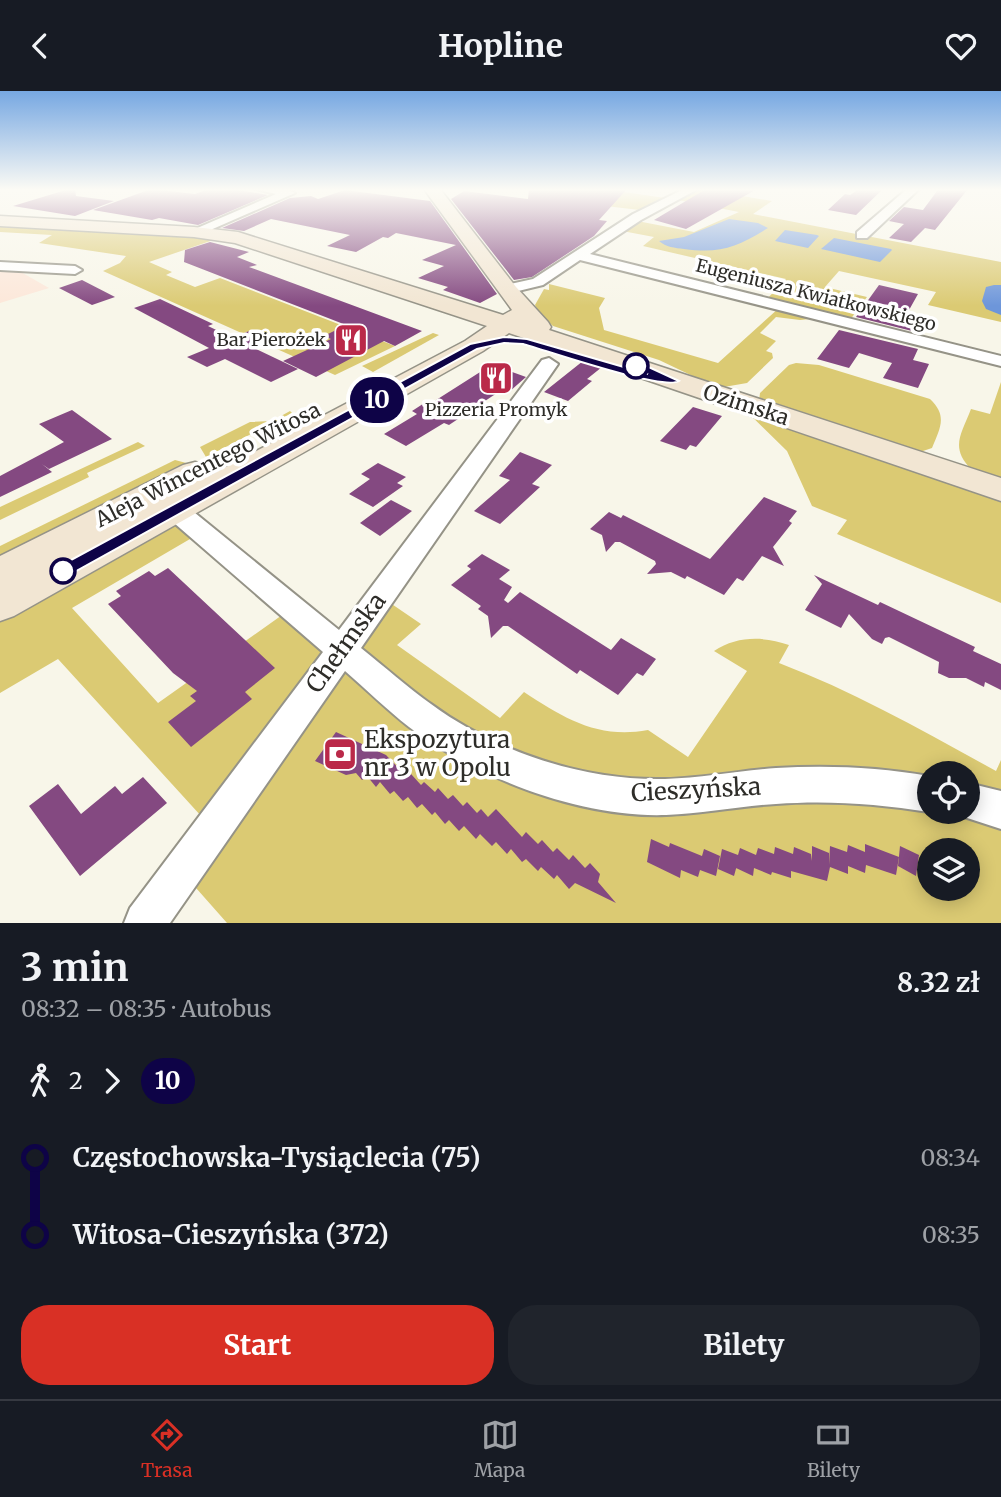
<!DOCTYPE html>
<html lang="pl">
<meta charset="utf-8">
<style>
:root{--surface:#171b24;--page:#20242c;--text:#f1f3f6;--muted:#9ea1a6;--line:#363941;--accent:#d93025}
body{margin:0;font-family:Merriweather,serif;background:var(--page);color:var(--text);height:100vh;display:flex;flex-direction:column;font-size:26px;white-space:nowrap}
*{box-sizing:border-box;margin:0}
p{font-size:23px;color:var(--muted)}
.icon{flex:none;width:38px;height:38px;fill:none;stroke:currentColor;stroke-width:2;stroke-linecap:round;stroke-linejoin:round}
.map{position:relative;height:832px;overflow:hidden}
.side{display:flex;flex-direction:column;background:var(--surface);flex:1}
.side>*{flex:none}
.badge{padding:0 14px;border-radius:23px;font-size:24px;line-height:46px}
.fabs{position:absolute;left:917px;top:670px;display:grid;gap:14px}
.fabs a{display:grid;place-items:center;width:63px;height:63px;border-radius:50%;background:var(--surface);box-shadow:0 4px 18px #0003;font-size:35px}
.map>.badge{position:absolute;translate:-50% -50%;box-shadow:0 0 0 4px #fff}
.legs{display:flex;align-items:center;gap:10px;height:77px;padding:0 21px;font-size:23px}
.legs p{margin-inline-start:auto}
.overview{display:flex;align-items:center;justify-content:space-between;height:119px;padding:0 21px}
h1{font-size:38px;font-weight:700;line-height:52px}
.action{display:flex;gap:14px;margin-top:auto;padding:14px 21px}
.action a{flex:1;height:80px;border-radius:28px;background:var(--accent);color:#fff;font-size:28px;font-weight:700;line-height:80px;text-align:center}
.action a+a{background:var(--page);color:var(--text)}
ul{padding:0 21px;list-style:none}
li{display:flex;align-items:center;gap:24px;height:77px;font-size:26px}
li i{display:grid;place-items:center;width:10px;height:100%;margin:0 9px;background:currentColor}
li i::after{content:'';width:18px;height:18px;margin:-9px;border:5px solid;border-radius:50%;background:var(--surface)}
li p{margin-inline-start:auto}
li:first-child i{background:linear-gradient(#0000 50%,currentColor 0)}
li:last-child i{background:linear-gradient(currentColor 50%,#0000 0)}
header{display:flex;justify-content:space-between;align-items:center;height:91px;padding:0 21px;background:var(--surface);font-size:32px;font-weight:700}
.menu{display:flex;justify-content:space-around;align-items:center;height:98px;border-top:2px solid var(--line);background:var(--surface);font-size:19px;color:var(--muted)}
.menu a{display:grid;justify-items:center;gap:4px}
.menu .current{color:var(--accent)}
.map>svg:first-child{display:block}
</style>
<header><svg class="icon" aria-label="back" viewBox="0 0 24 24"><path d="M15 5l-7 7 7 7"/></svg>Hopline<svg class="icon" aria-label="heart" viewBox="0 0 24 24"><path d="M12 20l-8-8c-3-5 5-10 8-4 3-6 11-1 8 4z"/></svg></header>
<div class="map">
<svg width="1001" height="832" viewBox="0 0 1001 832">
<rect width="100%" height="100%" fill="#f8f6e9"/>
<!-- education -->
<path fill="#fce7d9" d="M0 176H12L49 197 0 212Z"/>
<!-- green -->
<g fill="#dbca73" fill-rule="evenodd">
<path d="M701 98 772 110 753 123 1001 171V231L928 214 936 201 839 180 825 196 867 206 850 229 766 209 786 188 643 155 654 146 617 139 632 129 694 141 739 121 678 109Z"/>
<path d="M624 101 672 108 648 120 538 107Z"/>
<path d="M0 130 225 145 149 171 172 181 166 184 195 196 220 187 395 255 335 284 103 180 120 172 126 165 39 152 52 144 0 141Z"/>
<path d="M549 193 605 207 599 217 604 239 718 272 779 217 819 227 800 229 776 226 760 242 776 250 766 260 772 262 773 267 747 292 718 297 659 269 553 235 541 225 535 214 544 198 549 199Z"/>
<path d="M433 242 439 244 373 281 362 275Z"/>
<path d="M796 272 819 274 930 308C948 325 940 337 932 357L920 361 971 378C950 356 961 344 971 318L990 323 1001 291V512L837 443 847 429 812 415 787 360 738 312 759 310 760 302 789 274Z"/>
<path d="M290 320 292 322 206 366 200 356 250 331 272 330Z"/>
<path d="M138 351 145 355 87 382 89 386 0 429V416Z"/>
<path d="M175 369 190 373 0 473V455Z"/>
<path d="M175 419 202 441 72 517 158 612 292 517 341 559 380 505 421 533 397 554 500 627 524 601C565 628 598 648 648 639L688 666 747 580 714 560C737 545 763 545 789 554L779 572C855 601 925 641 996 680L1001 669V832H227L181 780 212 737 58 568 0 602V514ZM929 682H968V721H929ZM929 760H968V798H929Z"/>
</g>
<!-- water -->
<g fill="#6d96da">
<path d="M729 128 758 132 768 137C737 156 721 163 684 158 675 157 666 156 659 150L684 146Z"/>
<path d="M785 139 817 144 819 145 808 157 775 150Z"/>
<path d="M834 147 891 158 892 159 880 171 821 158Z"/>
<path d="M994 194H1001V224L986 218 982 210 986 196Z"/>
</g>
<!-- building -->
<g fill="#844981">
<path d="M69 98H75L76 105 114 110 75 125 13 115Z"/>
<path d="M151 98 195 103 208 98H233L268 104 198 134 159 127 152 129 93 119Z"/>
<path d="M529 98H627L599 129 607 130 594 145 532 186 514 189 451 108 464 100 528 108Z"/>
<path d="M706 98H757L686 138 654 129Z"/>
<path d="M859 98H883L856 124 828 119 845 103 850 104Z"/>
<path d="M943 98H968L935 139 925 137 911 151 889 147 904 133 889 130 904 116 923 119 937 100Z"/>
<path d="M345 99 430 110 497 203 480 212 443 199 448 196 418 187 444 175 422 169 456 154 396 142 388 147 383 146 356 161 327 155 350 144 271 128 244 140 222 137 290 107 311 105 318 108Z"/>
<path d="M210 151 249 161 237 166 257 174 249 176 422 240 395 255 384 250 316 286 283 270 331 248 324 245 346 234 184 171 185 159Z"/>
<path d="M82 189 115 206 92 214 59 197Z"/>
<path d="M879 194 918 203 904 228 925 233 920 242 856 226Z"/>
<path d="M160 208 213 233 208 235 233 247 249 240 255 255 252 256 298 278 271 291 225 268 207 276 187 266 209 257 134 217Z"/>
<path d="M839 239 918 258 913 269 929 273 918 297 883 287 892 272 859 262 849 277 817 268Z"/>
<path d="M583 270 602 276 587 288 592 290 568 310 544 301Z"/>
<path d="M496 275 526 286 509 301 503 298 449 334 444 332 406 355 384 343 417 323 412 320 429 309 433 311 488 276Z"/>
<path d="M693 316 722 325 696 356 690 354 686 359 660 350Z"/>
<path d="M72 319 112 348 49 378 42 373 52 381 0 406V385L64 351 39 333Z"/>
<path d="M520 361 552 374 532 393 540 396 500 433 474 420 510 389 499 385Z"/>
<path d="M378 372 406 386 397 392 403 395 373 416 349 403 370 388 361 383Z"/>
<path d="M764 406 797 420 789 430 792 432 773 456 784 475 762 465 743 490 737 487 724 504 687 485 685 488 671 481 647 483 656 473 655 470 620 451H615L606 461 602 444 590 438 609 421 621 427 623 424 710 468Z"/>
<path d="M391 409 412 420 380 445 360 432Z"/>
<path d="M482 463 510 479 499 488 512 496 504 509 508 512 520 501 611 559 621 547 656 568 643 585 637 582 618 604 580 579 577 583 508 535H503L491 547 488 525 478 518 481 515 451 494 471 478 467 475Z"/>
<path d="M168 477 275 577 245 601 252 608 191 656 168 631 196 610 190 605 197 600 173 582 108 513 121 505 116 500 149 480 155 485Z"/>
<path d="M814 484 878 514 880 511 975 556 973 560 1001 573V599L985 591 984 596 966 587H949L938 582 939 571 889 546 885 547 882 553 872 548 849 523 841 537 805 519 822 493Z"/>
<path d="M336 641 386 664 407 686 411 683 421 694 424 691 435 701 438 697 448 708 453 704 463 715 467 711 477 722 481 718 488 726 496 718 522 746 526 741 538 753 542 749 553 761 557 757 569 769 573 764 585 777 590 772 600 783 598 791 616 812 575 792 569 798 557 784 554 788 541 776 538 780 526 768 522 771 511 758 507 763 496 751 492 755 480 743 476 748 464 735 459 740 449 729 445 733 435 721 432 724 422 713 417 717 408 706 403 710 394 700 390 703 380 691 376 696 367 685 362 689 356 682 346 684 315 670Z"/>
<path d="M143 686 167 712 80 785 29 715 58 693 81 723 115 695 122 703Z"/>
<path d="M651 748 669 756 670 752 702 765 704 758 720 765 716 785 700 779 698 786 681 779 680 787 647 771Z"/>
<path d="M865 753 899 766 896 784 866 774 865 782 848 775V783L830 776 827 790 791 780V787L772 781 771 784 754 777 753 785 736 777 737 774 734 785 718 778 722 758 738 764 740 757 756 764 758 757 774 763 775 756 793 763 794 756 811 763 812 770V755L829 762V774L830 755 847 761 848 754 865 761Z"/>
<path d="M900 755 919 764 916 785 898 775Z"/>
</g>
<g fill="none" stroke-linecap="round" stroke-linejoin="round">
<!-- street casing -->
<g stroke="#959387" stroke-width="4">
<g id="street">
<path d="M256 98H286L295 102 199 144 194 145 188 141 276 103Z"/>
<path d="M684 98H698L641 129 590 163 1001 265V275L580 169 543 194 506 203 498 198 501 195 533 188 633 123Z"/>
<path d="M907 98H919L867 147H857V141Z"/>
<path d="M0 171 75 175 82 179 75 183 0 179Z"/>
<path d="M549 267 558 273 361 557C385 576 407 596 431 613 496 661 585 690 665 688 702 687 739 680 776 677 827 674 879 676 929 685V721C878 713 828 709 776 713 739 715 703 723 666 724 580 727 477 687 409 636 387 619 366 598 345 580L170 832H124L130 817 323 561 166 425 163 419 166 413 175 411 184 413 339 539 542 269Z"/>
<path d="M968 692 1001 700V738L955 723 954 721H968Z"/>
</g>
</g>
<!-- secondary casing -->
<g stroke="#959387" stroke-width="3">
<path id="secondary" d="M424 98H440L516 196 548 231 551 236 549 239 1001 387V410L509 242 483 260 14 525 0 530V465L183 374 195 371 207 374 211 381 209 385 465 250 487 235 235 152 194 146 0 135V125L194 136 238 141 503 224 512 219Z"/>
</g>
<!-- street -->
<use href="#street" fill="#fff" fill-rule="evenodd"/>
<!-- secondary -->
<use href="#secondary" fill="#f2e6d3" fill-rule="evenodd"/>
</g>
<!-- sky -->
<linearGradient id="sky" x2="0" y2="1"><stop stop-color="#77a8e2"/><stop offset="0.46" stop-color="#fcfbf5"/><stop offset="1" stop-color="#fcfbf5" stop-opacity="0"/></linearGradient>
<rect width="1001" height="215" fill="url(#sky)"/>
<!-- line-1 -->
<path fill="#0e0347" stroke="#fff" stroke-width="2" d="M504 246 527 248 648 283 631 275 640 272 679 290C663 300 548 260 523 253L504 252 477 258 69 484 63 485 56 480 58 476 470 253Z"/>
<!-- icons -->
<defs>
<g id="restaurant-square" transform="scale(1.75)"><rect x="-9" y="-9" width="18" height="18" rx="4" fill="#ba2949" stroke="#fff"/><path d="M-5-6h1v4h1v-4h1v4h1v-4h1v5L-1.5 .5V6h-2V.5L-5-1ZM5-6V6H3V1.5H1.5Q1.5-4 5-6Z" fill="#fff"/></g>
<g id="bank-square" transform="scale(1.75)"><rect x="-9" y="-9" width="18" height="18" rx="4" fill="#ba2949" stroke="#fff"/><path d="M-6-4H6V4H-6ZM0-2.3a2.3 2.3 0 1 0 0 4.6a2.3 2.3 0 1 0 0-4.6Z" fill="#fff"/></g>
</defs>
<g fill-rule="evenodd">
<use href="#restaurant-square" x="351" y="249"/>
<use href="#restaurant-square" x="496" y="287"/>
<use href="#bank-square" x="340" y="663"/>
</g>
<!-- markers -->
<g fill="#fff" stroke="#0e0347" stroke-width="3.5">
<circle cx="636" cy="275" r="12"/>
<circle cx="63" cy="480" r="12"/>
</g>
<g text-anchor="middle" stroke-width="7" stroke-linejoin="round" paint-order="stroke">
<!-- far-street labels -->
<g font-size="18" fill="#2e2d29" stroke="#fff">
<text transform="translate(816 204) rotate(14)" y="6">Eugeniusza Kwiatkowskiego</text>
</g>
<!-- far-poi labels -->
<g font-size="18" fill="#2e2d29" stroke="#fff" text-anchor="end">
<text x="326" y="255">Bar Pierożek</text>
<text x="496" y="325" text-anchor="middle">Pizzeria Promyk</text>
</g>
<!-- street labels -->
<g font-size="21" fill="#2e2d29" stroke="#fff">
<text transform="translate(746 314) rotate(18)" y="7">Ozimska</text>
<text transform="translate(208 374) rotate(-27)" y="7">Aleja Wincentego Witosa</text>
</g>
<!-- near-street labels -->
<g font-size="24" fill="#2e2d29" stroke="#fff">
<text transform="translate(346 552) rotate(-54)" y="8">Chełmska</text>
<text transform="translate(696 699) rotate(-3)" y="8">Cieszyńska</text>
</g>
<!-- near-poi labels -->
<g font-size="24" fill="#2e2d29" stroke="#fff" text-anchor="start">
<text x="364" y="657">Ekspozytura<tspan x="364" dy="28">nr 3 w Opolu</tspan></text>
</g>
</g>
</svg>
<div class="fabs">
<a><svg class="icon" aria-label="locate" viewBox="0 0 24 24"><circle cx="12" cy="12" r="6"/><path d="M12 2v4M12 18v4M2 12h4M18 12h4"/></svg></a>
<a><svg class="icon" aria-label="layers" viewBox="0 0 24 24"><path d="M12 4l9 5-9 5-9-5zM3 14l9 5 9-5"/></svg></a>
</div>
<b class="badge" style="left:377px;top:309px;background:#0e0347;color:#fff">10</b>
</div>
<section class="side">
<div class="overview"><div><h1>3 min</h1><p>08:32 – 08:35 · Autobus</p></div><b>8.32 zł</b></div>
<div class="legs"><svg class="icon" aria-label="walk" viewBox="0 0 24 24"><circle cx="13" cy="4" r="2"/><path d="M13 8l-2 6 4 7M11 14l-3 7M7 12l3-4h3l4 4"/></svg>2<svg class="icon" aria-label="forward" viewBox="0 0 24 24"><path d="M9 5l7 7-7 7"/></svg><b class="badge" style="background:#0e0347;color:#fff">10</b></div>
<ul>
<li><i style="color:#0e0347"></i><b>Częstochowska-Tysiąclecia (75)</b><p>08:34</p></li>
<li><i style="color:#0e0347"></i><b>Witosa-Cieszyńska (372)</b><p>08:35</p></li>
</ul>
<div class="action"><a>Start</a><a>Bilety</a></div>
</section>
<nav class="menu">
<a class="current"><svg class="icon" aria-label="directions" viewBox="0 0 24 24"><path d="M12 3l9 9-9 9-9-9zM9 14v-3h6M13 9l2 2-2 2"/></svg>Trasa</a>
<a><svg class="icon" aria-label="map" viewBox="0 0 24 24"><path d="M3 6l6-2 6 2 6-2v14l-6 2-6-2-6 2zM9 4v14M15 6v14"/></svg>Mapa</a>
<a><svg class="icon" aria-label="tickets" viewBox="0 0 24 24"><path d="M3 7h18v10H3zM15 7v10"/></svg>Bilety</a>
</nav>
